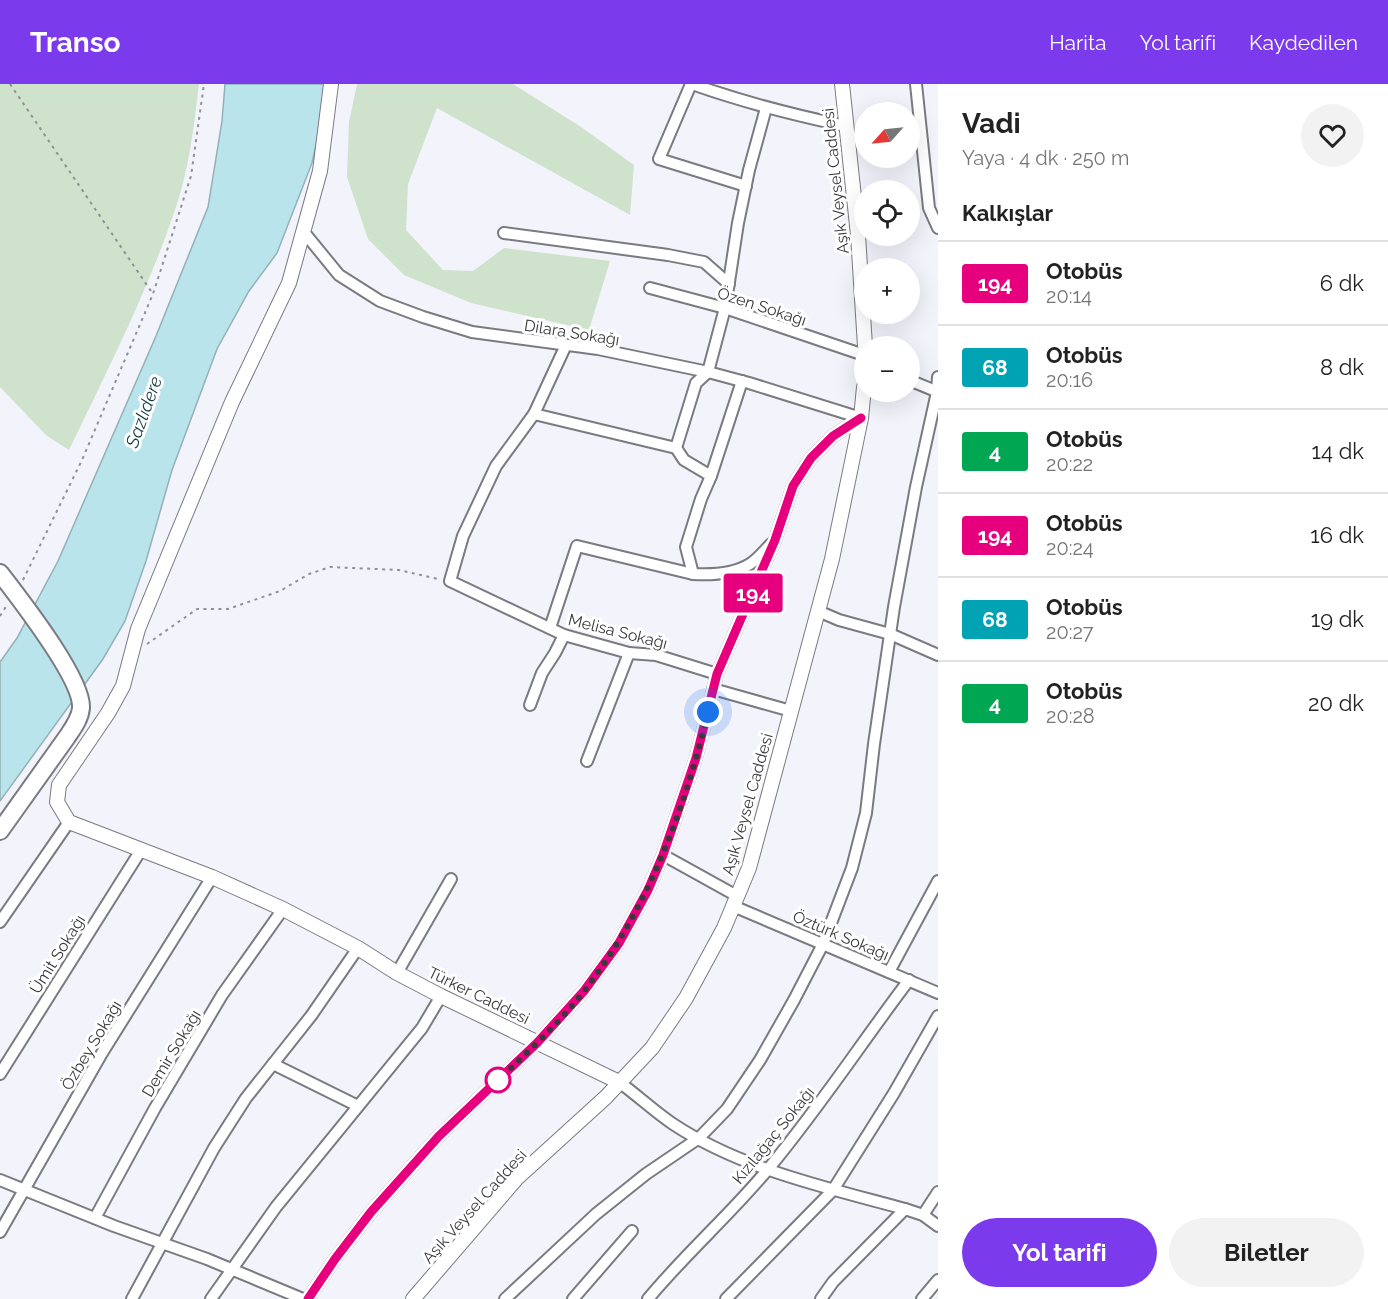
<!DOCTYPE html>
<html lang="tr">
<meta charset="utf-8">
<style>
:root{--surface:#fff;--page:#f2f2f2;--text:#222;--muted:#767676;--line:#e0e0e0;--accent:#7c3aed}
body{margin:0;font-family:Raleway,sans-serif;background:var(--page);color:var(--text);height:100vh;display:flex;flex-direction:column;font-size:22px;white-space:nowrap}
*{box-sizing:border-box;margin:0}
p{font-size:20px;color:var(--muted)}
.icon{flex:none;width:33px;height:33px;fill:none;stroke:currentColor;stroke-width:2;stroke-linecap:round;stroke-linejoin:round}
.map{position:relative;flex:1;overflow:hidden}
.side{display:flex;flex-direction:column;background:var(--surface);width:450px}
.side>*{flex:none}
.badge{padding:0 12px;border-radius:4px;font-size:21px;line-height:39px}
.needle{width:39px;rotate:243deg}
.buttons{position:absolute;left:854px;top:18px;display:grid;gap:12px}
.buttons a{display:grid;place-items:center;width:66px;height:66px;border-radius:50%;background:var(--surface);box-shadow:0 6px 24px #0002;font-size:30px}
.you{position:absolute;width:30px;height:30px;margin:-15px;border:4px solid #fff;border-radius:50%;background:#1a73e8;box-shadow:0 0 0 9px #1a73e833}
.map>.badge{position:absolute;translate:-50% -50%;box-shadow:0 0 0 3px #fff}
h2{padding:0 24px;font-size:22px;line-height:54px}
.round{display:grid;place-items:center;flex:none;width:63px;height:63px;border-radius:32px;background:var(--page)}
.overview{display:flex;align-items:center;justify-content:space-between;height:102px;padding:0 24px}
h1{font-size:28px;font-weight:700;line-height:45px}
.primary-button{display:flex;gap:12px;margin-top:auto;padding:12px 24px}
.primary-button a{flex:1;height:69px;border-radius:36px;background:var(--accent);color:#fff;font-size:24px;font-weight:700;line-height:69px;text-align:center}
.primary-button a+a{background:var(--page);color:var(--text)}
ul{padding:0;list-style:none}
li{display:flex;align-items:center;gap:18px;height:84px;padding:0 24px;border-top:2px solid var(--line)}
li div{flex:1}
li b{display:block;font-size:22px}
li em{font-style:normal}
li .badge{min-width:66px;font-weight:700;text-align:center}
header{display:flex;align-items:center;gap:36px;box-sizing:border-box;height:84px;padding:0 30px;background:var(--accent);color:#fff}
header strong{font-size:28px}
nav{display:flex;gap:33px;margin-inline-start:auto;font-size:21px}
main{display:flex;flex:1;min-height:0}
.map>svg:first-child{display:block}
</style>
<header>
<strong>Transo</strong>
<nav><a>Harita</a><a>Yol tarifi</a><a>Kaydedilen</a></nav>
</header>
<main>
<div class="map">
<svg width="938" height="1215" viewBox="0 0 938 1215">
<rect width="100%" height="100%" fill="#f3f3fb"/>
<!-- green -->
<g fill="#cfe2cc">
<path d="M0 0H199C194 42 189 86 175 126 147 209 107 287 69 366L47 352 0 303Z"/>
<path d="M357 0H513L581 43 634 81 630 131 437 24 408 100 406 146 443 186 473 187 504 164 610 177 589 246 471 219 404 191 368 155 347 93 349 38Z"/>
</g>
<!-- water -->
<path fill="#b9e4eb" stroke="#93b1b6" stroke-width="1.5" d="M225 0H327L326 17 312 79 277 169 249 207 217 265 172 386 146 477 125 537 103 575 0 717V578L17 554 58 477 156 252 208 123 222 37Z"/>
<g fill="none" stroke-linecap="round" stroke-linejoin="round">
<!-- minor casing -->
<g stroke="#7a7a81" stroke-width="14">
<g id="minor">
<path d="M691 0 659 75 746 102"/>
<path d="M692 0C743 18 793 31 846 42"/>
<path d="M916 0 929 124 938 144"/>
<path d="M303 147 339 191 380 217 423 233 472 248 598 265 708 288 749 299 861 334"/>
<path d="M504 149 668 171 704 178 729 200"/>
<path d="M650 204 725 224 864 271"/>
<path d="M566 261 534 330 496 382 463 452 450 497 564 551 629 569 656 571 717 590"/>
<path d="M909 296 938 308"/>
<path d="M534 330 676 364 684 376 711 392"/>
<path d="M676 364 696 299 708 288 725 224 738 139 749 86 766 24"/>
<path d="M693 490 686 463 701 415 711 392 742 297"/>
<path d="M818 527 839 536 890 550 938 571"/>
<path d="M550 544 577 462 693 490C711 491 734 490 750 480 758 475 765 466 771 460"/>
<path d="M713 605 791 627"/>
<path d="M530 621 542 589 555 569 564 551"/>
<path d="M587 677 629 569"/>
<path d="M663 771 737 812"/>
<path d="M733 822 938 909"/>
<path d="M0 838 69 738"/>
<path d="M889 888 938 797"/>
<path d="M397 889 451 795"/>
<path d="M273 980 358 1022"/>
<path d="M0 990 141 766"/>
<path d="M619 998C637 1011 655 1028 673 1040 741 1085 828 1104 905 1125L923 1131 938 1142"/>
<path d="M0 1096 114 1142 207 1175 303 1215"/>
<path d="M923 1131 938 1108"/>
<path d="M95 1134 155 1024 222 911 283 825"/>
<path d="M0 1148 102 969 212 793"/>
<path d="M132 1215 214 1064 246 1014 311 932 358 864"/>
<path d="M211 1215 276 1123 422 944 441 912"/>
<path d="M308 1215 335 1175 371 1128 439 1052 537 959 584 907 619 859 648 806 663 771 696 674 717 590 775 456 793 402 811 374 833 352 861 334"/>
<path d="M505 1215 596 1130 646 1090 699 1054 727 1025 760 976 794 916 823 860 852 784 866 729 874 660 894 523 916 403 937 308 938 293"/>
<path d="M573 1215 632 1147"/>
<path d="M648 1215C686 1169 731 1130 769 1084 819 1024 862 958 909 896"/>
<path d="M726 1215 833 1106 894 1009 938 932"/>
<path d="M821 1215 833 1198 905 1125"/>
<path d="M922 1215 938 1196"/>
</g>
</g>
<!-- tertiary casing -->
<g stroke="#7a7a81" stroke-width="16">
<g id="tertiary">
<path d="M331 0 320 87 289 199 232 318 138 545 123 602 108 629 59 701 57 718 69 738 212 793 283 825 358 864 397 889 441 912 619 998"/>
<path d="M842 0 858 151 865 262"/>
<path d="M413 1215 517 1094 606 1013 652 964 686 914 724 844 749 784 832 475 861 334 864 303"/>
</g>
</g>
<!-- secondary casing -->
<g stroke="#7a7a81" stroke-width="20">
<path id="secondary" d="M0 489C19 514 83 595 81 624 80 635 73 644 67 653L0 747"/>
</g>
<!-- path -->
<g stroke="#909095" stroke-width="2" stroke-dasharray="3 4.5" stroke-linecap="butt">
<path d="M10 0 153 210"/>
<path d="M23 496 82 376 153 210 191 92 204 0"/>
<path d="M0 532 7 521"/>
<path d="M147 560 197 525H228L280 507 309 490 330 483 399 486 438 495"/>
</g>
<!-- minor -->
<use href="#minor" stroke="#fff" stroke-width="10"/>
<!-- tertiary -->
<use href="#tertiary" stroke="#fff" stroke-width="14"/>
<!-- secondary -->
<use href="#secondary" stroke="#fff" stroke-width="16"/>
</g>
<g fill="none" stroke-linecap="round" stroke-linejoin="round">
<!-- line casing -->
<g stroke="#fff" stroke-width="14">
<path id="line" d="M308 1215 335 1175 371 1128 439 1052 537 959 584 907 619 859 648 806 663 771 696 674 717 590 775 456 793 402 811 374 833 352 861 334"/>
</g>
<!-- line -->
<use href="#line" stroke="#e6007e" stroke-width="9"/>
<!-- walk -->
<path stroke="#39393c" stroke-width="6" stroke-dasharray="0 10.8" d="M498 996 493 1001C524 971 558 941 585 906 648 824 684 728 708 628"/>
</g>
<!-- markers -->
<circle fill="#fff" stroke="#e6007e" stroke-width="3" cx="498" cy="996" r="12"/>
<g text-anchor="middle" stroke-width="6" stroke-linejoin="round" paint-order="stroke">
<!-- street labels -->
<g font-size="16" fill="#39393c" stroke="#fff">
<text transform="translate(835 97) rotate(-96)" y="6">Aşık Veysel Caddesi</text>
<text transform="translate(762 222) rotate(18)" y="6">Özen Sokağı</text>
<text transform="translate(572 248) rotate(9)" y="6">Dilara Sokağı</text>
<text transform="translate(618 547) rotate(14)" y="6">Melisa Sokağı</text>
<text transform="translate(747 720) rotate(-74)" y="6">Aşık Veysel Caddesi</text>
<text transform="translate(841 851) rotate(23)" y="6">Öztürk Sokağı</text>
<text transform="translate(57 870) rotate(-58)" y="6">Ümit Sokağı</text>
<text transform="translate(479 911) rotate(26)" y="6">Türker Caddesi</text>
<text transform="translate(91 961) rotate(-59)" y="6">Özbey Sokağı</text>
<text transform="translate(171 969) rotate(-59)" y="6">Demir Sokağı</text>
<text transform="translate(773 1051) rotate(-51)" y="6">Kızılağaç Sokağı</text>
<text transform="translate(474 1122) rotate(-48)" y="6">Aşık Veysel Caddesi</text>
</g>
<!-- water labels -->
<g font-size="18" font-style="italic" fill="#143c42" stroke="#fff">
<text transform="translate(144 328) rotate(-70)" y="6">Sazlıdere</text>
</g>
</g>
</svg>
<div class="buttons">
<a><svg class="needle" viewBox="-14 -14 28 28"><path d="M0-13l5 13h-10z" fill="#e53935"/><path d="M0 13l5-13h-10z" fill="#767676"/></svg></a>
<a><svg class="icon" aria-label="locate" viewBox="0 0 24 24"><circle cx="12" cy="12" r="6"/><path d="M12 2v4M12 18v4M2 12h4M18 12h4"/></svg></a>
<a>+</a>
<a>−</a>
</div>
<div class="you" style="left:708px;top:628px"></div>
<b class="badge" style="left:753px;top:509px;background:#e6007e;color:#fff">194</b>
</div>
<section class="side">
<div class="overview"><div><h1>Vadi</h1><p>Yaya · 4 dk · 250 m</p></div><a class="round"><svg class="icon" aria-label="heart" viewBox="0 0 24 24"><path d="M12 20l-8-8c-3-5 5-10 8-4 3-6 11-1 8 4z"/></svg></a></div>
<h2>Kalkışlar</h2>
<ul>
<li><span class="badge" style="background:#e6007e;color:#fff">194</span><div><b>Otobüs</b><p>20:14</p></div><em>6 dk</em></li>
<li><span class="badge" style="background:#00a3b4;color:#fff">68</span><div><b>Otobüs</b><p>20:16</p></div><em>8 dk</em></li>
<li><span class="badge" style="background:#00a651;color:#fff">4</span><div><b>Otobüs</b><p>20:22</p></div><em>14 dk</em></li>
<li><span class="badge" style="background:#e6007e;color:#fff">194</span><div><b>Otobüs</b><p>20:24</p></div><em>16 dk</em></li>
<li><span class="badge" style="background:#00a3b4;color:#fff">68</span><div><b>Otobüs</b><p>20:27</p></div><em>19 dk</em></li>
<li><span class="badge" style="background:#00a651;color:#fff">4</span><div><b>Otobüs</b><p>20:28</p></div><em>20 dk</em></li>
</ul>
<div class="primary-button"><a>Yol tarifi</a><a>Biletler</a></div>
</section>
</main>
